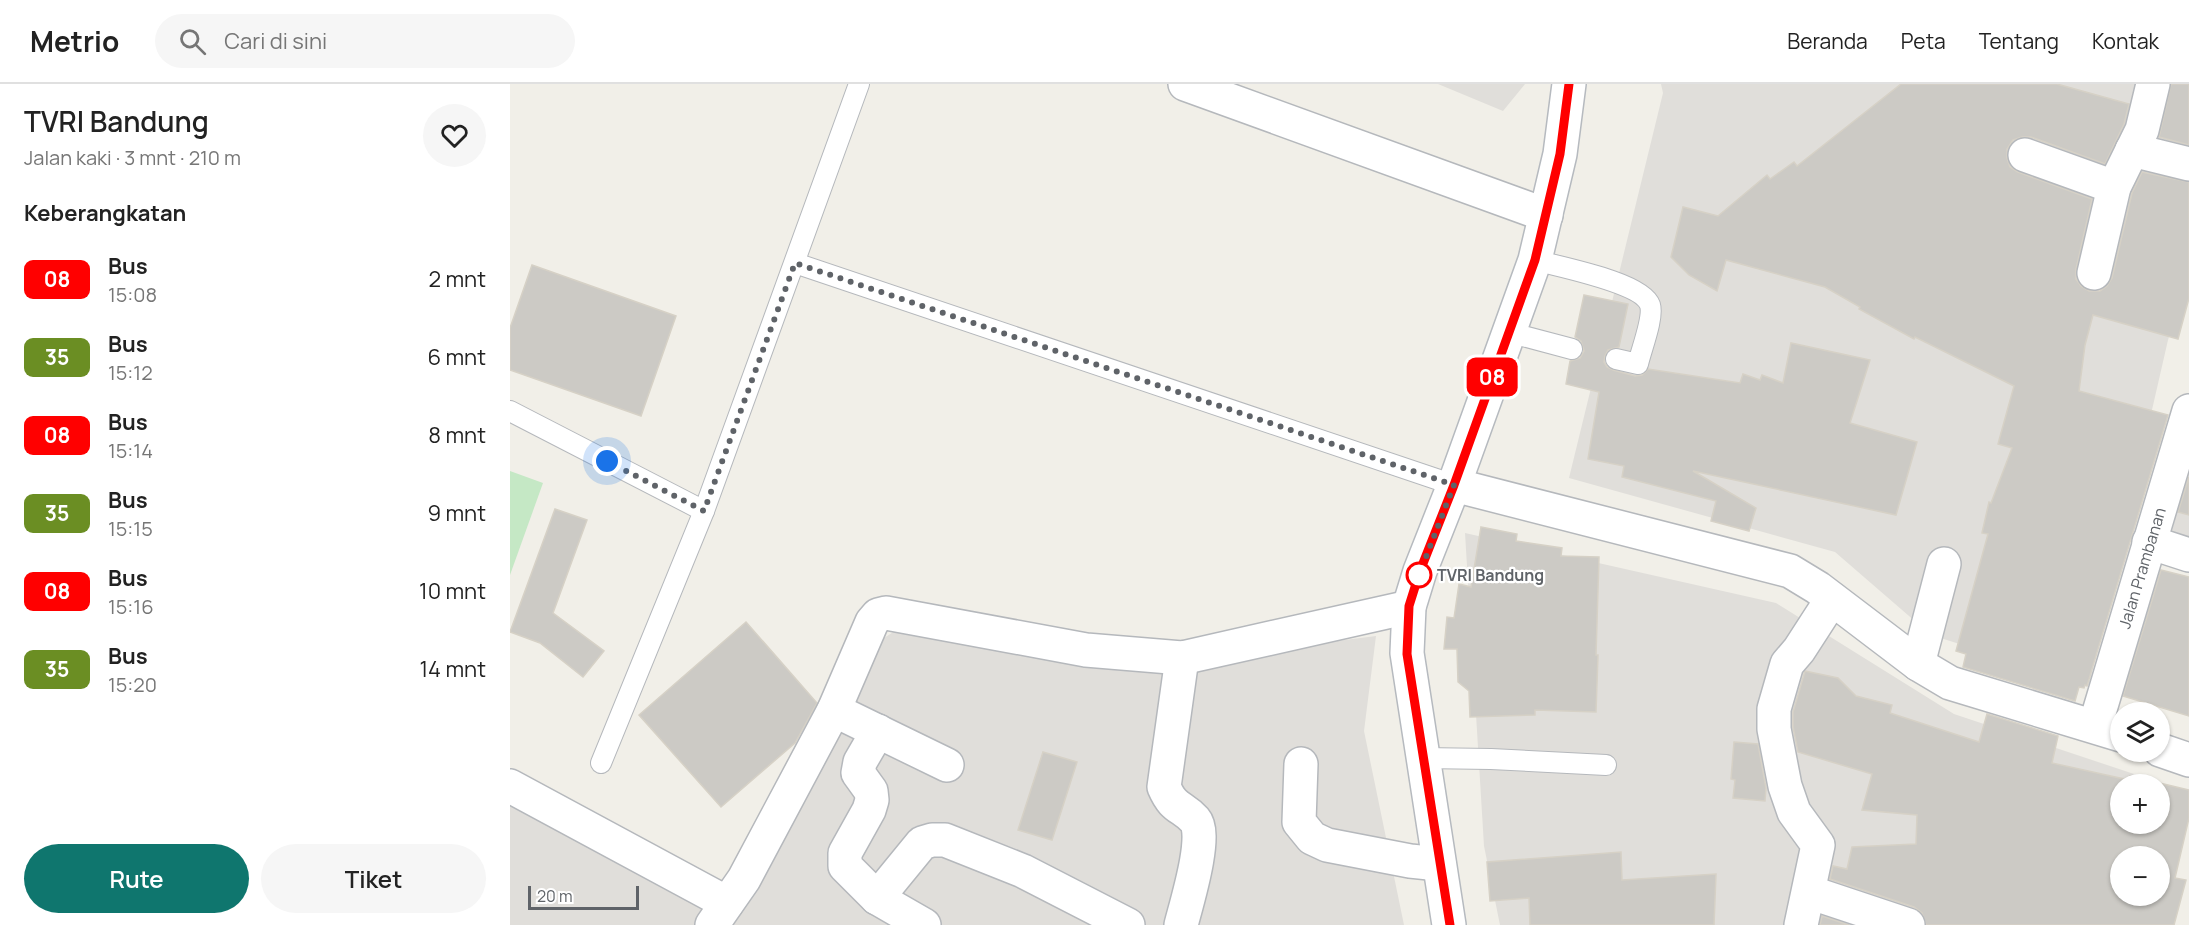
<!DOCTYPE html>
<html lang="id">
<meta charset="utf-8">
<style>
:root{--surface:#fff;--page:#f6f6f6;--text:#222;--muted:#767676;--line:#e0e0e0;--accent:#0f766e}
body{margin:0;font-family:Manrope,sans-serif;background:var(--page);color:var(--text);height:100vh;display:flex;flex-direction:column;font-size:22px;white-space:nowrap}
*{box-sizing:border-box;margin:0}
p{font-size:20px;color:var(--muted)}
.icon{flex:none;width:33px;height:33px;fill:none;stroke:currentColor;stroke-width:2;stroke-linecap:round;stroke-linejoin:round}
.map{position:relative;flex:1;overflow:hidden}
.side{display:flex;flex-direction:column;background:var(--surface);width:510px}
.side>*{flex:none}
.badge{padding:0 12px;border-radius:9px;font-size:21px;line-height:39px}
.fabs{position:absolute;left:1600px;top:618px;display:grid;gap:12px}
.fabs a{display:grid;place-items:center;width:60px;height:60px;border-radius:50%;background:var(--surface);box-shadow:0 2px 4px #0004;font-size:30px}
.scale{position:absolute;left:18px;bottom:15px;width:111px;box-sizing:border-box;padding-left:6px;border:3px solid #5f6368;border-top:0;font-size:16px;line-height:21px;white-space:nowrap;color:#5f6368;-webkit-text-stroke:4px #fff;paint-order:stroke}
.you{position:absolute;width:30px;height:30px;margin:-15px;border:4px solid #fff;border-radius:50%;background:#1a73e8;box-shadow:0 0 0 9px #1a73e833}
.map>.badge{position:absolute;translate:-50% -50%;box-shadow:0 0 0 3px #fff}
h2{padding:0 24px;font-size:22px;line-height:54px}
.round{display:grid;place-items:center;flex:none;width:63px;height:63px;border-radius:32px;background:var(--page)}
.head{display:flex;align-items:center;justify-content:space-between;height:102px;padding:0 24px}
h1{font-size:28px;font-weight:600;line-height:45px}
.primary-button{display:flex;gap:12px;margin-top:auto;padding:12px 24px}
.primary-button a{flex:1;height:69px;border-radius:36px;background:var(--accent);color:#fff;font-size:24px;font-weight:600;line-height:69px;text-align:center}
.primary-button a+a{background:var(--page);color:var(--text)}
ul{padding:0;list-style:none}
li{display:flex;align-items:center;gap:18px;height:78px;padding:0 24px}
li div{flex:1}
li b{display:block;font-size:22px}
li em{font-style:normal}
li .badge{min-width:66px;font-weight:700;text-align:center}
header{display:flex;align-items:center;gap:36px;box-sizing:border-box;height:84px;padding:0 30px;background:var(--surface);border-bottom:2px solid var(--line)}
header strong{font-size:28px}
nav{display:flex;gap:33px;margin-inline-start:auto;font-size:21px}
.search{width:420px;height:54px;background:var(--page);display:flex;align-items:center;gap:15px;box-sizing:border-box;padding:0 21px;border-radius:33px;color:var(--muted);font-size:22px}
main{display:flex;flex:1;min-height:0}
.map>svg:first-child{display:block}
</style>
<header>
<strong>Metrio</strong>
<div class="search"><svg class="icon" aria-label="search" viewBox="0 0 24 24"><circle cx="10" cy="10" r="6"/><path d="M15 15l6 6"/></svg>Cari di sini</div>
<nav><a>Beranda</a><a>Peta</a><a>Tentang</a><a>Kontak</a></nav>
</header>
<main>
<section class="side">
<div class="head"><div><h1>TVRI Bandung</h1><p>Jalan kaki · 3 mnt · 210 m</p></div><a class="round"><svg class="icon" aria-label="heart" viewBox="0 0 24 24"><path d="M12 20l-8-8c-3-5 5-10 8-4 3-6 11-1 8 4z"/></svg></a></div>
<h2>Keberangkatan</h2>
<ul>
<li><span class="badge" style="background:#f00;color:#fff">08</span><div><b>Bus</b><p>15:08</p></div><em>2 mnt</em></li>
<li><span class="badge" style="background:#6b8e23;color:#fff">35</span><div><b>Bus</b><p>15:12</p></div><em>6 mnt</em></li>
<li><span class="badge" style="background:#f00;color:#fff">08</span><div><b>Bus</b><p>15:14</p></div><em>8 mnt</em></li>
<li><span class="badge" style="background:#6b8e23;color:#fff">35</span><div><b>Bus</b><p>15:15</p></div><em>9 mnt</em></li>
<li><span class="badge" style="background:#f00;color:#fff">08</span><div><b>Bus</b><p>15:16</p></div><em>10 mnt</em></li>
<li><span class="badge" style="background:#6b8e23;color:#fff">35</span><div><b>Bus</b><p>15:20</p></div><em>14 mnt</em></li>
</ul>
<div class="primary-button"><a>Rute</a><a>Tiket</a></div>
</section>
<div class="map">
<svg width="1679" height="841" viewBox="0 0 1679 841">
<rect width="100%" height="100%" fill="#f1efe8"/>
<!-- industrial -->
<g fill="#e0deda" fill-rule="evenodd">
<path d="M928 0H1015L993 27Z"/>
<path d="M1151 0H1679V189L1658 256 1579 601 1421 551 1325 468 1059 394 1153 9Z"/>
<path d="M1679 379V459L1660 455Z"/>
<path d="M955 449 1266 519 1444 630 1675 707 1656 841H990L974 762ZM1611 700H1650V740H1611ZM1611 772H1650V812H1611Z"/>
<path d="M391 543 607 585 866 552 854 647 894 841H0V714L210 824 354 567Z"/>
</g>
<!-- green -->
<path fill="#c5e8c5" d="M0 387 33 399 0 491Z"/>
<!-- building -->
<g fill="#cccac5" stroke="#d6d1c6" stroke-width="1.5" fill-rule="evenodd">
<path d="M1391 0H1547L1619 20 1614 40 1595 80 1521 53H1512L1503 56 1497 65V74L1500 83 1508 88 1582 115 1566 185V195L1571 202 1579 207H1590L1597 202 1602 194 1622 109 1632 88 1679 98V214L1668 255 1583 231 1575 261 1569 307 1658 331 1577 602 1575 601 1574 604 1569 603 1565 617 1453 583 1456 570 1446 567 1478 450 1472 449 1479 418 1481 419 1502 364 1488 360 1504 302 1405 253 1404 255 1349 225 1350 223 1315 203 1216 176 1207 207 1179 191 1161 173 1173 123 1208 132 1257 91 1260 95 1284 78 1287 82Z"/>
<path d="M1661 0H1679V61L1649 53Z"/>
<path d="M22 181 166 232 131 332 0 286V244Z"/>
<path d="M1074 211 1118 220 1109 263 1098 266 1095 272 1094 278 1097 283 1103 286 1125 292 1132 291 1138 285 1230 299 1233 290 1250 296 1252 291 1273 299 1281 259 1360 276 1340 339 1407 358 1386 431 1183 387 1246 424 1239 447 1201 437 1206 417 1112 393 1114 382 1078 375 1089 308 1056 300 1060 277 1070 274 1074 267 1071 257 1065 253Z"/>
<path d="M1679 393V431L1668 428Z"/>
<path d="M45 425 77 436 43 529 94 567 73 593 30 559 0 548Z"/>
<path d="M971 443 1007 450 1006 457 1052 464 1051 472 1089 473 1086 571H1088L1086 628 1025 626V631L960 633 959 607 948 598 947 565H934L937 533 944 534 949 500 961 503Z"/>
<path d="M1651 486 1679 493V632L1613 612Z"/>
<path d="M236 538 307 619 285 659 211 723 129 631Z"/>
<path d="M1295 587 1328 594 1346 612 1382 621 1380 629 1469 658 1477 630 1548 652 1542 679 1619 696 1620 692 1679 706V734L1665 794 1676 796 1664 841H1416L1412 829 1404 823 1320 795 1323 782 1337 785 1342 763 1406 760 1407 731 1352 726 1362 690 1288 668 1283 643V628ZM1611 700H1650V740H1611ZM1611 772H1650V812H1611Z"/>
<path d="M1224 658 1248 660 1256 704 1255 717 1223 714 1225 696 1221 695Z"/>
<path d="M533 668 567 678 542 756 508 746Z"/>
<path d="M1111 768 1112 796 1206 790 1204 841H1020L1019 814 980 817 977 778Z"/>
<path d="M1312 832 1339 841H1310Z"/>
</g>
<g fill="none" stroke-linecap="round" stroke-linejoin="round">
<!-- service casing -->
<g stroke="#b5b8bc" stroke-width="22">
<g id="service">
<path d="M1025 176C1049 183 1132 198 1140 221 1144 234 1131 266 1128 280L1106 275"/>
<path d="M285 179 944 401"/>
<path d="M998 248 1062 265"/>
<path d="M0 327 194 427"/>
<path d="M912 674 981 675 1096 681"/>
<path d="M91 679 194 427 349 0"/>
</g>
</g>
<!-- minor casing -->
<g stroke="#b5b8bc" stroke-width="36">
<g id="minor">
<path d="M675 0 1036 131"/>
<path d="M1622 66 1679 80"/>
<path d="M1515 71 1604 103"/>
<path d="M1584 189 1604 103 1632 46 1643 0"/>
<path d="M944 401 1280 487 1308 504 1408 580 1440 599 1611 651"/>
<path d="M1639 458 1679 471"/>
<path d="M1408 580 1434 480"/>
<path d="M324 626 437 681"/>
<path d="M1585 642 1679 327"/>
<path d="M368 647 350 678 348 689 361 707 362 716 359 726 335 769V782L367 814 414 841"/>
<path d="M1650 666 1679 676"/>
<path d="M791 680 789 738 802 754 817 761 900 777 929 780"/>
<path d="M0 702 217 819"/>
<path d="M1299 808 1398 841"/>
<path d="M367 814 412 759 422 756H435L513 787 618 841"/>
<path d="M202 841 234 795 324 626 362 538 368 531 376 529 576 566 672 574 899 523"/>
<path d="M671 841C676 821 698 751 685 736 671 721 664 726 654 703L672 574"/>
<path d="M1291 841 1308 761 1284 728 1275 702 1264 645V625L1277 580 1289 566 1322 515"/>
</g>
</g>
<!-- secondary casing -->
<g stroke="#b6babf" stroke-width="36">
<path id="secondary" d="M939 841 897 569 899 523 910 487 944 401 1025 176 1050 70 1059 0"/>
</g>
<!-- service -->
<use href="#service" stroke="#fff" stroke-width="20"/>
<!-- minor -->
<use href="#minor" stroke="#fff" stroke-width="33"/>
<!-- secondary -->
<use href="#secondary" stroke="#fff" stroke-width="33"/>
</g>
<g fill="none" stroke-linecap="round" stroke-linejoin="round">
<!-- line casing -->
<g stroke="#fff" stroke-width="14">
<path id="line" d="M940 841 897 570 899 522 910 487 944 401 1025 176 1050 70 1059 0"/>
</g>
<!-- line -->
<use href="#line" stroke="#f00" stroke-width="9"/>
<!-- walk -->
<path stroke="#5f6368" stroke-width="6" stroke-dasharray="0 10.8" d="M97 377 194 427 285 179 944 401 909 491"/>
</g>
<!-- markers -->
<circle fill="#fff" stroke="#f00" stroke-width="3" cx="909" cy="491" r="12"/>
<g text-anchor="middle" stroke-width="4.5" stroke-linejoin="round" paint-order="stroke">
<!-- street labels -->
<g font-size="16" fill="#5f6368" stroke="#fff">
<text transform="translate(1632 484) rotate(-73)" y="6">Jalan Prambanan</text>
</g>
<!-- stop labels -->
<g font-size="16" font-weight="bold" fill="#5f6368" stroke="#fff" text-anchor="start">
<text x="927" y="497">TVRI Bandung</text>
</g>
</g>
</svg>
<div class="fabs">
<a><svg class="icon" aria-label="layers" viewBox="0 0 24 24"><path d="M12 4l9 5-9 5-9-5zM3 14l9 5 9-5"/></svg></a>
<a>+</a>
<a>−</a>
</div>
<div class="scale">20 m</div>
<div class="you" style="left:97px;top:377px"></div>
<b class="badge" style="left:982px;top:293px;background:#f00;color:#fff">08</b>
</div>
</main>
